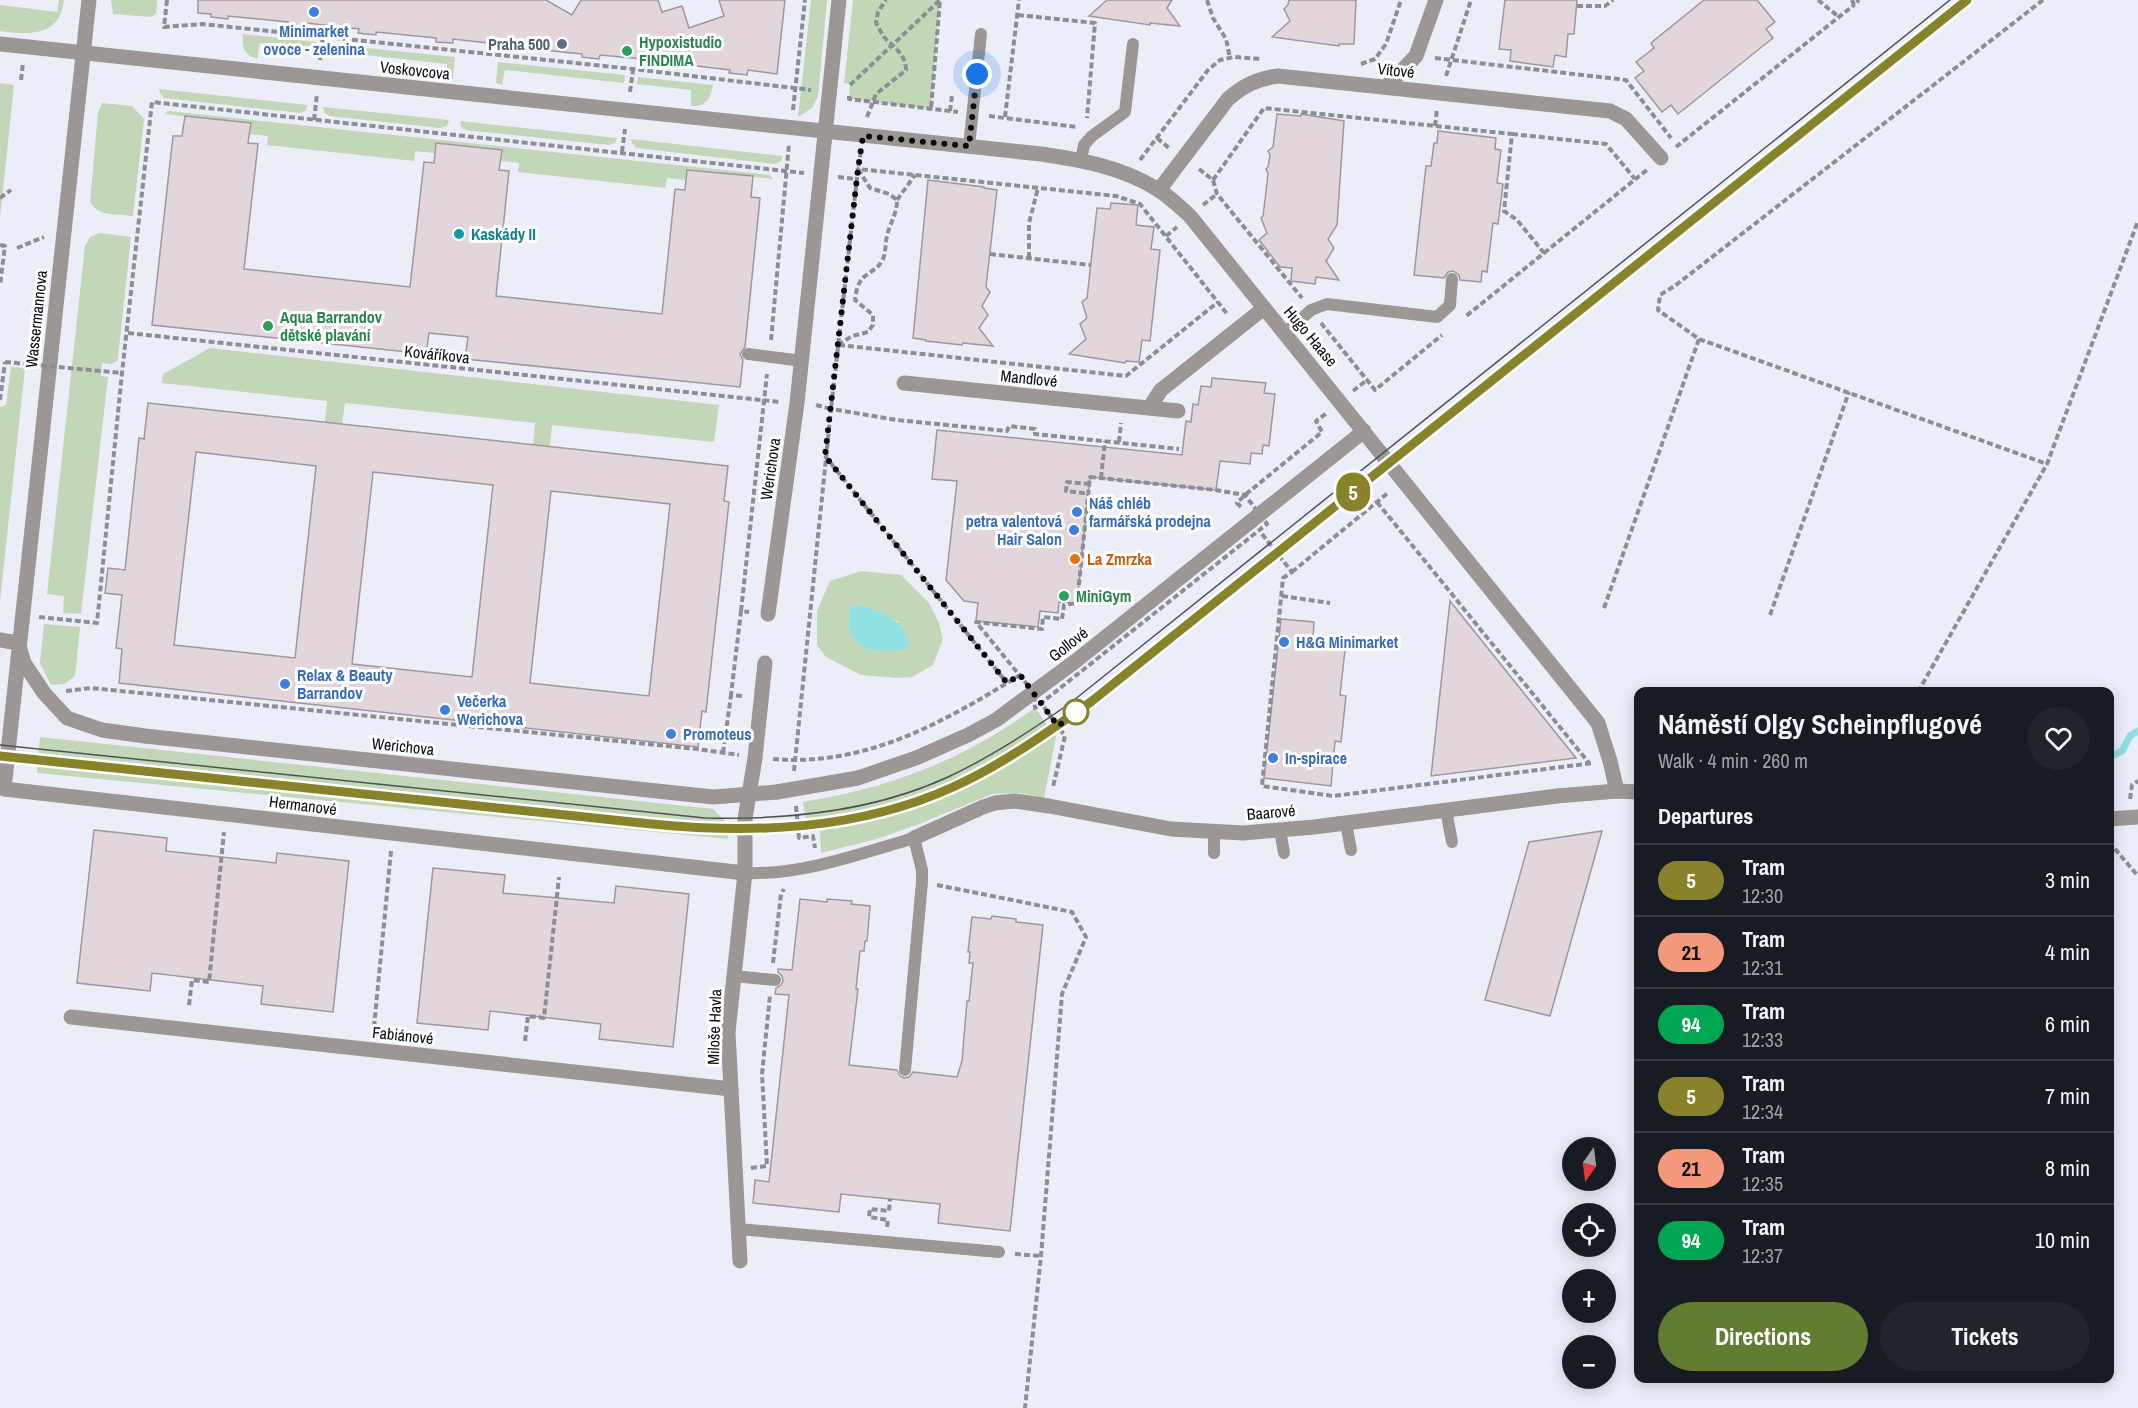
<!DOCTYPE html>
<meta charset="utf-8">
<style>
:root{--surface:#171b24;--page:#20242c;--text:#f1f3f6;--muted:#9ea1a6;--line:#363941;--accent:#627d31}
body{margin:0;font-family:"Archivo Narrow",sans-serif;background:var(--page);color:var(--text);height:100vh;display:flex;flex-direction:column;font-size:22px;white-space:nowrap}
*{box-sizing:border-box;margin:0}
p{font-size:20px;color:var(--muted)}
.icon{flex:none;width:33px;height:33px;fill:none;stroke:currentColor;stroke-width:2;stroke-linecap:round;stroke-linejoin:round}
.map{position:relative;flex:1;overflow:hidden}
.side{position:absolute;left:1634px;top:687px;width:480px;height:696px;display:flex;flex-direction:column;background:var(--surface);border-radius:12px;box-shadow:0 3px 15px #0003}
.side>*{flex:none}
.badge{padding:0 12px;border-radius:20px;font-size:21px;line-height:39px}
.needle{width:39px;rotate:194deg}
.buttons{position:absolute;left:1562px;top:1137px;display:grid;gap:12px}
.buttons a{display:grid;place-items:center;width:54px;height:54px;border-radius:50%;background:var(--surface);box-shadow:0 3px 15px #0003;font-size:30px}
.you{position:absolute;width:30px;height:30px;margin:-15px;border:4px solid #fff;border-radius:50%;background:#1a73e8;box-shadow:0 0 0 9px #1a73e833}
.map>.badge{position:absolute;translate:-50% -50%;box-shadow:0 0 0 3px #fff}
h2{padding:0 24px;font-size:22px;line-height:54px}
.round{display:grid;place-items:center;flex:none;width:63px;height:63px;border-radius:32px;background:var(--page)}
.summary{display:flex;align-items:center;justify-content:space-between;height:102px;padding:0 24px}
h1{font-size:28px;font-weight:800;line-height:45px}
.action{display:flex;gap:12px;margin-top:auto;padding:12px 24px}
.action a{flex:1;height:69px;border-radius:36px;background:var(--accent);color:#fff;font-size:24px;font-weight:800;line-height:69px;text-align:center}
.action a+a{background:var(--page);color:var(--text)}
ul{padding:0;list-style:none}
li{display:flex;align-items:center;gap:18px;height:72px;padding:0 24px;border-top:2px solid var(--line)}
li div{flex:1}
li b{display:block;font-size:22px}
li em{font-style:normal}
li .badge{min-width:66px;font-weight:700;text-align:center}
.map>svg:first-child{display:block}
</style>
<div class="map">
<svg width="2138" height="1408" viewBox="0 0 2138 1408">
<rect width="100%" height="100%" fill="#ebeef9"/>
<!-- green -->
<g fill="#c2d7b8" fill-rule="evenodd">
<path d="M59 0H64C60 37 28 35 0 31V5L57 12Z"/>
<path d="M111 0H157L156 14 151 17 113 14Z"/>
<path d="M811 0H827L818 96 812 108 798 117Z"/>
<path d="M853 0H940L931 109 849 99 850 84 844 83Z"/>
<path d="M243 34 316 42 314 49 260 43 257 59C243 54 242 48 243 34Z"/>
<path d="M328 44 455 57 453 79 446 78 447 64 328 51Z"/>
<path d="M498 62 625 75 624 83 505 70 502 85 496 83Z"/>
<path d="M638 77 713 85C711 98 706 107 691 106V90L637 84Z"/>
<path d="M0 83 14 85 0 218Z"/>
<path d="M159 89 308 105 305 111 300 113 164 98 160 93Z"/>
<path d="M102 103 132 106 144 119 133 216C118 214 98 217 90 202L98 113Z"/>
<path d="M323 107 449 120 447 126 440 128 329 116 324 112Z"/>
<path d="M168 111 770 175 773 179 687 170 685 180 667 178 665 188 518 172 519 163 500 161 501 150 437 143 434 153 415 151 414 161 267 145 268 136 249 134 250 123 164 114Z"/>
<path d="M460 121 617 138 615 143 609 145 465 130 461 127Z"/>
<path d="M631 139 783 156 781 161 775 164 636 148 632 143Z"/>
<path d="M100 233 131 237 118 358 117 361 111 364 102 363 101 376 108 377 81 614 63 613 64 596 47 594 85 246 90 237Z"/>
<path d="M210 348 719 405 714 442 552 425 550 446 533 445 535 423 345 403 342 424 325 422 327 401 162 383 163 374Z"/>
<path d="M11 367 25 368 0 602V407L6 405Z"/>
<path d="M861 571 901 575 929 603 939 623 943 639 933 665 912 677 896 678 861 675 826 657 817 645V611L830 581ZM857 605 872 609 899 622 849 630 850 608Z"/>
<path d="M44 624 80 627 75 676 64 684 51 685 40 663Z"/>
<path d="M1035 708 1056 737 1044 798 1020 793 992 794 919 824 877 839 821 853 820 831 807 832 803 802C893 787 960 761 1035 708Z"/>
<path d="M40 737 713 809 727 823 728 839 37 773Z"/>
</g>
<!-- water -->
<path fill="#8fe0e1" d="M857 605C879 610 904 619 909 643L905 649C886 653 859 653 850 632 848 625 850 615 850 608Z"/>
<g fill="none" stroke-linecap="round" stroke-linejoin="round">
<!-- stream -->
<path stroke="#8fe0e1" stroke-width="7" d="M2109 757 2122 751 2130 736 2138 731"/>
</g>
<!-- building -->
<g fill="#e2d6dc" stroke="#a2969c" stroke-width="1.5" fill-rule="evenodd">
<path d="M198 0H546L572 15 581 0H658L662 12 682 6 689 28 724 16 719 0H785L777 74 748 70 747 75 729 73 730 70 671 63 670 67 653 65V60L600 55 599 59 582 57V54L523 48 522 51 505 49V45L453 39V43L436 42V38L376 32V35L358 33 359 29 306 23 305 28 287 26 288 22 228 16V19L211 17V14L198 13Z"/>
<path d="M1107 0H1172L1167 8 1180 26 1150 23V25L1089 16Z"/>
<path d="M1289 0H1356L1354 44H1339V46L1272 37 1290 21 1284 9 1288 5Z"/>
<path d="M1505 0H1577L1574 34H1568L1566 57 1555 55 1553 67 1510 61 1511 50 1499 49Z"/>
<path d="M1704 0H1757L1775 22 1766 29 1773 38 1678 114 1671 105 1662 112 1635 78 1644 71 1636 62 1654 48 1651 43Z"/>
<path d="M1277 114 1301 116V114L1344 121 1337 225 1328 239 1334 248 1326 261 1339 280 1316 277 1315 284 1291 281 1292 268 1280 267 1259 240 1267 233 1261 218 1263 216 1266 192 1268 173 1266 169 1268 167 1270 155 1268 151 1273 147Z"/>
<path d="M185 116 251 123 248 143 258 144 244 269 410 287 424 162 434 163 436 143 502 150 499 170 509 171 496 296 662 314 675 189 685 190 687 170 753 176 751 197 760 198 745 347 740 354 743 360 740 387 465 359 468 337 429 333 426 354 152 325 173 136H182Z"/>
<path d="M1438 131 1496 138 1495 149 1501 150 1497 183 1503 184 1498 224 1493 223 1487 272 1482 271 1481 282 1460 280 1459 275 1453 271 1448 272 1444 278 1414 275 1426 166H1431L1434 143H1437Z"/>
<path d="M928 180 984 187V188L997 190 986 287 990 292 982 306 988 315 979 328 993 346 963 343 962 345 926 341V340L913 338Z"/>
<path d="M1111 203 1138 205 1136 225 1154 227 1151 249 1160 250 1150 341 1142 340 1139 362 1126 361 1125 363 1069 354 1086 339 1080 324 1087 318 1082 302 1087 298 1097 208 1110 209Z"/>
<path d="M1212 378 1266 383 1264 393 1275 394 1269 446 1263 445 1262 454 1251 453 1250 464 1220 461 1216 490 1090 477 1077 603 1059 602 1058 613 1040 611 1038 627 976 621 978 603 964 601 946 580 957 481 932 479 937 430 1182 455 1186 421 1191 422 1193 404 1198 405 1201 386 1211 387Z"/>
<path d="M148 403 728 466 724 501 729 502 706 712 702 711 698 747 119 683 122 649 116 648 122 595 105 593 108 568 125 570 139 438 144 439ZM196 452 316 466 295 658 174 645ZM373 472 493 485 472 677 352 664ZM551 491 670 504 649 696 530 683Z"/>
<path d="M1450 601 1576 758 1431 776Z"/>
<path d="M1281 619 1314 622 1313 638 1346 641 1340 695 1346 696 1341 742 1335 741 1331 786 1264 778Z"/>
<path d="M94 830 167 838 166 851 276 863 277 853 349 861 333 1012 261 1004 263 986 152 973 150 991 77 983Z"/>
<path d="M1602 831 1550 1016 1485 1000 1529 842Z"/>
<path d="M433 868 505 875 503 893 614 903 616 886 689 894 673 1047 599 1039 601 1024 490 1011 488 1030 417 1023Z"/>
<path d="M800 899 827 902V899L852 901 851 904 870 906 867 941H865L864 951H860L856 989H858L849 1065 897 1070 900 1076 904 1078 909 1077 913 1072 957 1077 962 1061 967 1001H969L973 963H969L970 952H968L972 917 991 919 992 916 1016 919V922L1043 925 1010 1231 938 1223 940 1204 841 1194 839 1212 753 1203 755 1180 769 1182 789 995 775 994 776 988 781 985 783 981 782 976 778 972V969L792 970Z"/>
</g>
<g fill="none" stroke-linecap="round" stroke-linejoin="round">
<!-- path -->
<g stroke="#8c8e97" stroke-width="4" stroke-dasharray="6 3" stroke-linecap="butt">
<path d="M167 0 164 27 202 24 633 69 811 90"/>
<path d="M1207 0 1213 18 1226 39 1230 58"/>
<path d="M1818 0 1839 17"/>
<path d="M1852 0 1854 5 1859 0"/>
<path d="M2043 0 1676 285 1660 295 1658 310 1699 339 2047 464"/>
<path d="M1577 6H1605L1613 0"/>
<path d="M1018 15 1095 23 1087 118"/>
<path d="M1435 58 1626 80 1671 138"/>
<path d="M320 60 323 36"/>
<path d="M1361 64 1375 59 1386 44 1401 0"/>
<path d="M1446 76 1471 0"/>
<path d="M21 80 23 63"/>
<path d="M850 85 940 0 931 109"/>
<path d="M630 92 633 70"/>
<path d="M849 96V99L958 112"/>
<path d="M793 110 805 0"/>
<path d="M950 111 952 96"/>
<path d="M989 116 1077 127"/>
<path d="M867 117 876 94 906 70C906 54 893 47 884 37 881 33 879 28 876 23L878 12 886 0"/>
<path d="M1005 117 1019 0"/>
<path d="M314 120 317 94"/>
<path d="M1435 126 1437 109"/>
<path d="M1512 134 1606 144 1635 179"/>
<path d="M1157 138 1169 148"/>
<path d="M1676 147 1854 5"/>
<path d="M622 152 625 129"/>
<path d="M1140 160 1208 70 1220 60 1234 57 1261 59"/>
<path d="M1199 169 1213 180 1217 194 1302 298"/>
<path d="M838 177 856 179"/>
<path d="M1213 180 1264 108 1512 134 1504 211 1517 220 1544 253 1465 317"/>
<path d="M0 198 11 190"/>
<path d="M897 200 915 175"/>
<path d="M1203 205 1217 194"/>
<path d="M1166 236 1177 227"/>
<path d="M0 245 5 246 0 285"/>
<path d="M17 248 44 237"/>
<path d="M1544 253 1648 169"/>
<path d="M990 254 1090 265"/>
<path d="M1029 258V223L1038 188"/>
<path d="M1321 323 1375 390 1442 335"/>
<path d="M128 333 780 402"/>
<path d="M771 340 789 144"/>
<path d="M838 345 852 336 868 332 873 325V315L855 300C858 269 874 277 883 259 886 252 885 244 887 236 890 223 897 214 897 200L889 194 870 188 858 169 861 151"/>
<path d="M839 345 1126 376 1218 302"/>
<path d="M1353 391 1367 380"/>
<path d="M0 400 5 362"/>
<path d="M816 405 831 409 858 169 1116 196 1140 204 1228 315"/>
<path d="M1119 442 1121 423"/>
<path d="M825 456 1007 683"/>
<path d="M1090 477 1216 490 1245 495 1267 524 1035 708 1034 693 976 622 1042 629 1043 617 1062 619 1064 605 1077 603Z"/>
<path d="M1101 478 1105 441"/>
<path d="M1083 495V493L1066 491 1067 482 1089 484"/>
<path d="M1377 502 1589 763"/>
<path d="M1241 507 1237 503 1245 495 1322 432 1316 421 1327 413"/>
<path d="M1262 534 1292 572 1283 578 1262 786 1333 796 1593 763"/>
<path d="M1292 572 1389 492"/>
<path d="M1282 596 1330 603"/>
<path d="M1604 608 1699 339"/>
<path d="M741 611 767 374"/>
<path d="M1770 615 1849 392"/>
<path d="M39 617 97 623 122 373 152 102 804 173"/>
<path d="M66 691 91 688 697 749 739 755"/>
<path d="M1918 692 2047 464 2138 221"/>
<path d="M742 696 731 695 741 611 749 612"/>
<path d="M1044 707 1065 736 1053 787"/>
<path d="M723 753 731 695"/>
<path d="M773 759C866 767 944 722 1020 675L1023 679"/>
<path d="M2109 769H2114"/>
<path d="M794 771 831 409 897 420 1007 431 1009 426 1035 429V434L1179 449"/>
<path d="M2130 799 2132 785 2138 781"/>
<path d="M796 806 799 838 813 836 815 848"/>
<path d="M2109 842 2138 876"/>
<path d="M937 885 1072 912 1086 937 1062 994 1041 1256 1025 1408"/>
<path d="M773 963 781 894 784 889"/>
<path d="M189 1005 192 980 209 982 224 832"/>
<path d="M374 1027 391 851"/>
<path d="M525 1041 528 1016 544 1018 559 877"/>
<path d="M751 1168 767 1166 762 1074 770 995"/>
<path d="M887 1227 888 1220 869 1217 870 1209 889 1211 890 1199"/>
<path d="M1015 1254 1041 1256"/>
</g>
<!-- service -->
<g stroke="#9c9695" stroke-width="12">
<path d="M969 146 981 34"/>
<path d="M1081 160 1084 145 1092 136 1125 112 1133 44"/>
<path d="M1285 333 1311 310 1327 304 1437 317 1450 305 1452 279"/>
<path d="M748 354 802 361"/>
<path d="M1446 810 1452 842"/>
<path d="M1346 823 1351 850"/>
<path d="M1280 830 1284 853"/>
<path d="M1214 853V832"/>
<path d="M745 873C803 875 859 854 914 838L922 870V882L905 1070"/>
<path d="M734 976 775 980"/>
<path d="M738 1229 999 1252"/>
</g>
<!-- pedestrian -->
<path stroke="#9c9695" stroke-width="15" d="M777 792 858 778 916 758 968 735 996 720 1077 660 1364 431"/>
<!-- minor -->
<g stroke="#9c9695" stroke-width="15">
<path d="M89 0 4 789 745 873"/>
<path d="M0 44 1041 154C1082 160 1121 167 1157 189 1169 196 1180 207 1190 216L1598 723 1610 761 1617 791"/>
<path d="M1386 87 1416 56 1436 0"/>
<path d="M1159 190 1228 99C1244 85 1257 79 1278 76L1610 111 1626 119 1661 158"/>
<path d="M904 383 1178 411"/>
<path d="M1151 408 1153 402 1161 390 1264 308"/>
<path d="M768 614 797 403 839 0"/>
<path d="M0 640 18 643"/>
<path d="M20 649 24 663 44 693 67 718 102 730 145 736 713 797 777 792"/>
<path d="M2109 819 2138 817"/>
<path d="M914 838 983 807 995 803 1015 801 1049 806 1171 829 1243 833 1314 827 1557 796 1617 791 1638 792"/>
<path d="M71 1017 731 1089"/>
<path d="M740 1261 728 1032 745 873V819L755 758 765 663"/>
</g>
<!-- tram -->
<g stroke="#505157" stroke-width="1.5">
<path d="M0 745 705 818C787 820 872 812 948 777 991 757 1030 731 1069 704L1950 0"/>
<path d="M0 756 707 829C790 831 877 822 953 787 1002 765 1048 733 1092 701L1967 0"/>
</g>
<!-- path-bridge -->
<path stroke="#8c8e97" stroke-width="4" stroke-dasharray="6 3" stroke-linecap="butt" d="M5 362 122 373"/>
</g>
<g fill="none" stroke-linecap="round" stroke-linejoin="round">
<!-- line casing -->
<g stroke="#fff" stroke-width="14">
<path id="line" d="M0 756 652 824C753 834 859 830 953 787 1002 765 1048 732 1092 701L1967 0"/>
</g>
<!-- line -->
<use href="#line" stroke="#88822a" stroke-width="9"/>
<!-- walk -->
<path stroke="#0b0c10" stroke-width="6" stroke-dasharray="0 10.8" d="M977 74 969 146 863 136 858 169 825 456 1007 683 1020 675 1058 726 1076 712"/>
</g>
<!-- markers -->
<g fill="#3f7fe0" stroke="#fff" stroke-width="2">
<circle cx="314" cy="12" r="6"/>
<circle cx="1077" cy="512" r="6"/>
<circle cx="1074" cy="530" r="6"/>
<circle cx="1284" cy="642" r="6"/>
<circle cx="285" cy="684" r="6"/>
<circle cx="445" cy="710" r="6"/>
<circle cx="671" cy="734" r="6"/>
<circle cx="1273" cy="758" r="6"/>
</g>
<circle fill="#5c6f8a" stroke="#fff" stroke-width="2" cx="562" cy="44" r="6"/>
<g fill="#2e9e5b" stroke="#fff" stroke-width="2">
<circle cx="627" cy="51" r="6"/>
<circle cx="268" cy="326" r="6"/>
<circle cx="1064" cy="596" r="6"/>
</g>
<circle fill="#0f9aa8" stroke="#fff" stroke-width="2" cx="459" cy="234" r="6"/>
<circle fill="#e8710a" stroke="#fff" stroke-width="2" cx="1075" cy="559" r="6"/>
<circle fill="#fff" stroke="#88822a" stroke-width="3" cx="1076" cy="712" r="12"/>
<g text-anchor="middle" stroke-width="6" stroke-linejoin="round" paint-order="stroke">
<!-- shop labels -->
<g font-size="16" font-weight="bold" fill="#366cbe" stroke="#fff" text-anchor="start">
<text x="314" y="37" text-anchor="middle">Minimarket<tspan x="314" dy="18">ovoce - zelenina</tspan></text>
<text x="1089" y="509">Náš chléb<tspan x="1089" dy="18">farmářská prodejna</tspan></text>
<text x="1062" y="527" text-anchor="end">petra valentová<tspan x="1062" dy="18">Hair Salon</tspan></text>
<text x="1296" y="648">H&amp;G Minimarket</text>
<text x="297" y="681">Relax &amp; Beauty<tspan x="297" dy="18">Barrandov</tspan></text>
<text x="457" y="707">Večerka<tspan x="457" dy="18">Werichova</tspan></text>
<text x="683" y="740">Promoteus</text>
<text x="1285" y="764">In-spirace</text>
</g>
<!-- leisure labels -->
<g font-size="16" font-weight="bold" fill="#27864d" stroke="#fff" text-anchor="start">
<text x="639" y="48">Hypoxistudio<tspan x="639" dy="18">FINDIMA</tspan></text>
<text x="280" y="323">Aqua Barrandov<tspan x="280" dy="18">dětské plavání</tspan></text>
<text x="1076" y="602">MiniGym</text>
</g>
<!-- service labels -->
<g font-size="16" font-weight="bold" fill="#4e5e75" stroke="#fff" text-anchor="end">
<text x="550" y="50">Praha 500</text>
</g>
<!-- street labels -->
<g font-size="16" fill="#0b0c10" stroke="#fff">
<text transform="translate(415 70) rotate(6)" y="6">Voskovcova</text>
<text transform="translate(1396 70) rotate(6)" y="6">Vítové</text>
<text transform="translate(36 319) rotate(-84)" y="6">Wassermannova</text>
<text transform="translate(1311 336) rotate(50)" y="6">Hugo Haase</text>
<text transform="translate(437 354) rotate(6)" y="6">Kováříkova</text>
<text transform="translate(1029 378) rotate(6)" y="6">Mandlové</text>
<text transform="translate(770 469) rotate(-82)" y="6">Werichova</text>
<text transform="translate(1068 644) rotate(-38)" y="6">Gollové</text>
<text transform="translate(403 746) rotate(6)" y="6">Werichova</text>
<text transform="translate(303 805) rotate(7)" y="6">Hermanové</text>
<text transform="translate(1271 812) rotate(-5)" y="6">Baarové</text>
<text transform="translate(714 1027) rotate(-88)" y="6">Miloše Havla</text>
<text transform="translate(403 1035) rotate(6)" y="6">Fabiánové</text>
</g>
<!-- culture labels -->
<g font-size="16" font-weight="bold" fill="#0d838f" stroke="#fff" text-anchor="start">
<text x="471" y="240">Kaskády II</text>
</g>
<!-- food labels -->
<g font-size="16" font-weight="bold" fill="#c56008" stroke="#fff" text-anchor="start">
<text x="1087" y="565">La Zmrzka</text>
</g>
</g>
</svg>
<div class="buttons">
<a><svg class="needle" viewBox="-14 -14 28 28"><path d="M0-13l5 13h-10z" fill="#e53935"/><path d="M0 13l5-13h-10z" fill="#9ea1a6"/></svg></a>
<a><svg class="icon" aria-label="locate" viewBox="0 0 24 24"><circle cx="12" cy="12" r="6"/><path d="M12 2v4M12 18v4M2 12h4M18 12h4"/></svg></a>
<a>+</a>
<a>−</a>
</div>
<div class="you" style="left:977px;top:74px"></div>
<b class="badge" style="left:1353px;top:492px;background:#88822a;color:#fff">5</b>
<section class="side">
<div class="summary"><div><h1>Náměstí Olgy Scheinpflugové</h1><p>Walk · 4 min · 260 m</p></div><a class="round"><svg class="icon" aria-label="heart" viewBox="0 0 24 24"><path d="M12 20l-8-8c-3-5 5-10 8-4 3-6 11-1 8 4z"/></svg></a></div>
<h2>Departures</h2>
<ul>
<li><span class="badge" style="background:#88822a;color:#fff">5</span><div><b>Tram</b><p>12:30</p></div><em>3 min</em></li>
<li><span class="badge" style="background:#f3987b;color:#111">21</span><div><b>Tram</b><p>12:31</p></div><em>4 min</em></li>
<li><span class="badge" style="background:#00a651;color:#fff">94</span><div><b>Tram</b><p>12:33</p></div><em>6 min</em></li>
<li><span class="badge" style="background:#88822a;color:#fff">5</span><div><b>Tram</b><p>12:34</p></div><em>7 min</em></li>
<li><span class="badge" style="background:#f3987b;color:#111">21</span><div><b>Tram</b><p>12:35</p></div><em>8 min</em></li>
<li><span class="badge" style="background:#00a651;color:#fff">94</span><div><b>Tram</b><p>12:37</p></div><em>10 min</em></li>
</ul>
<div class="action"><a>Directions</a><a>Tickets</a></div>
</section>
</div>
